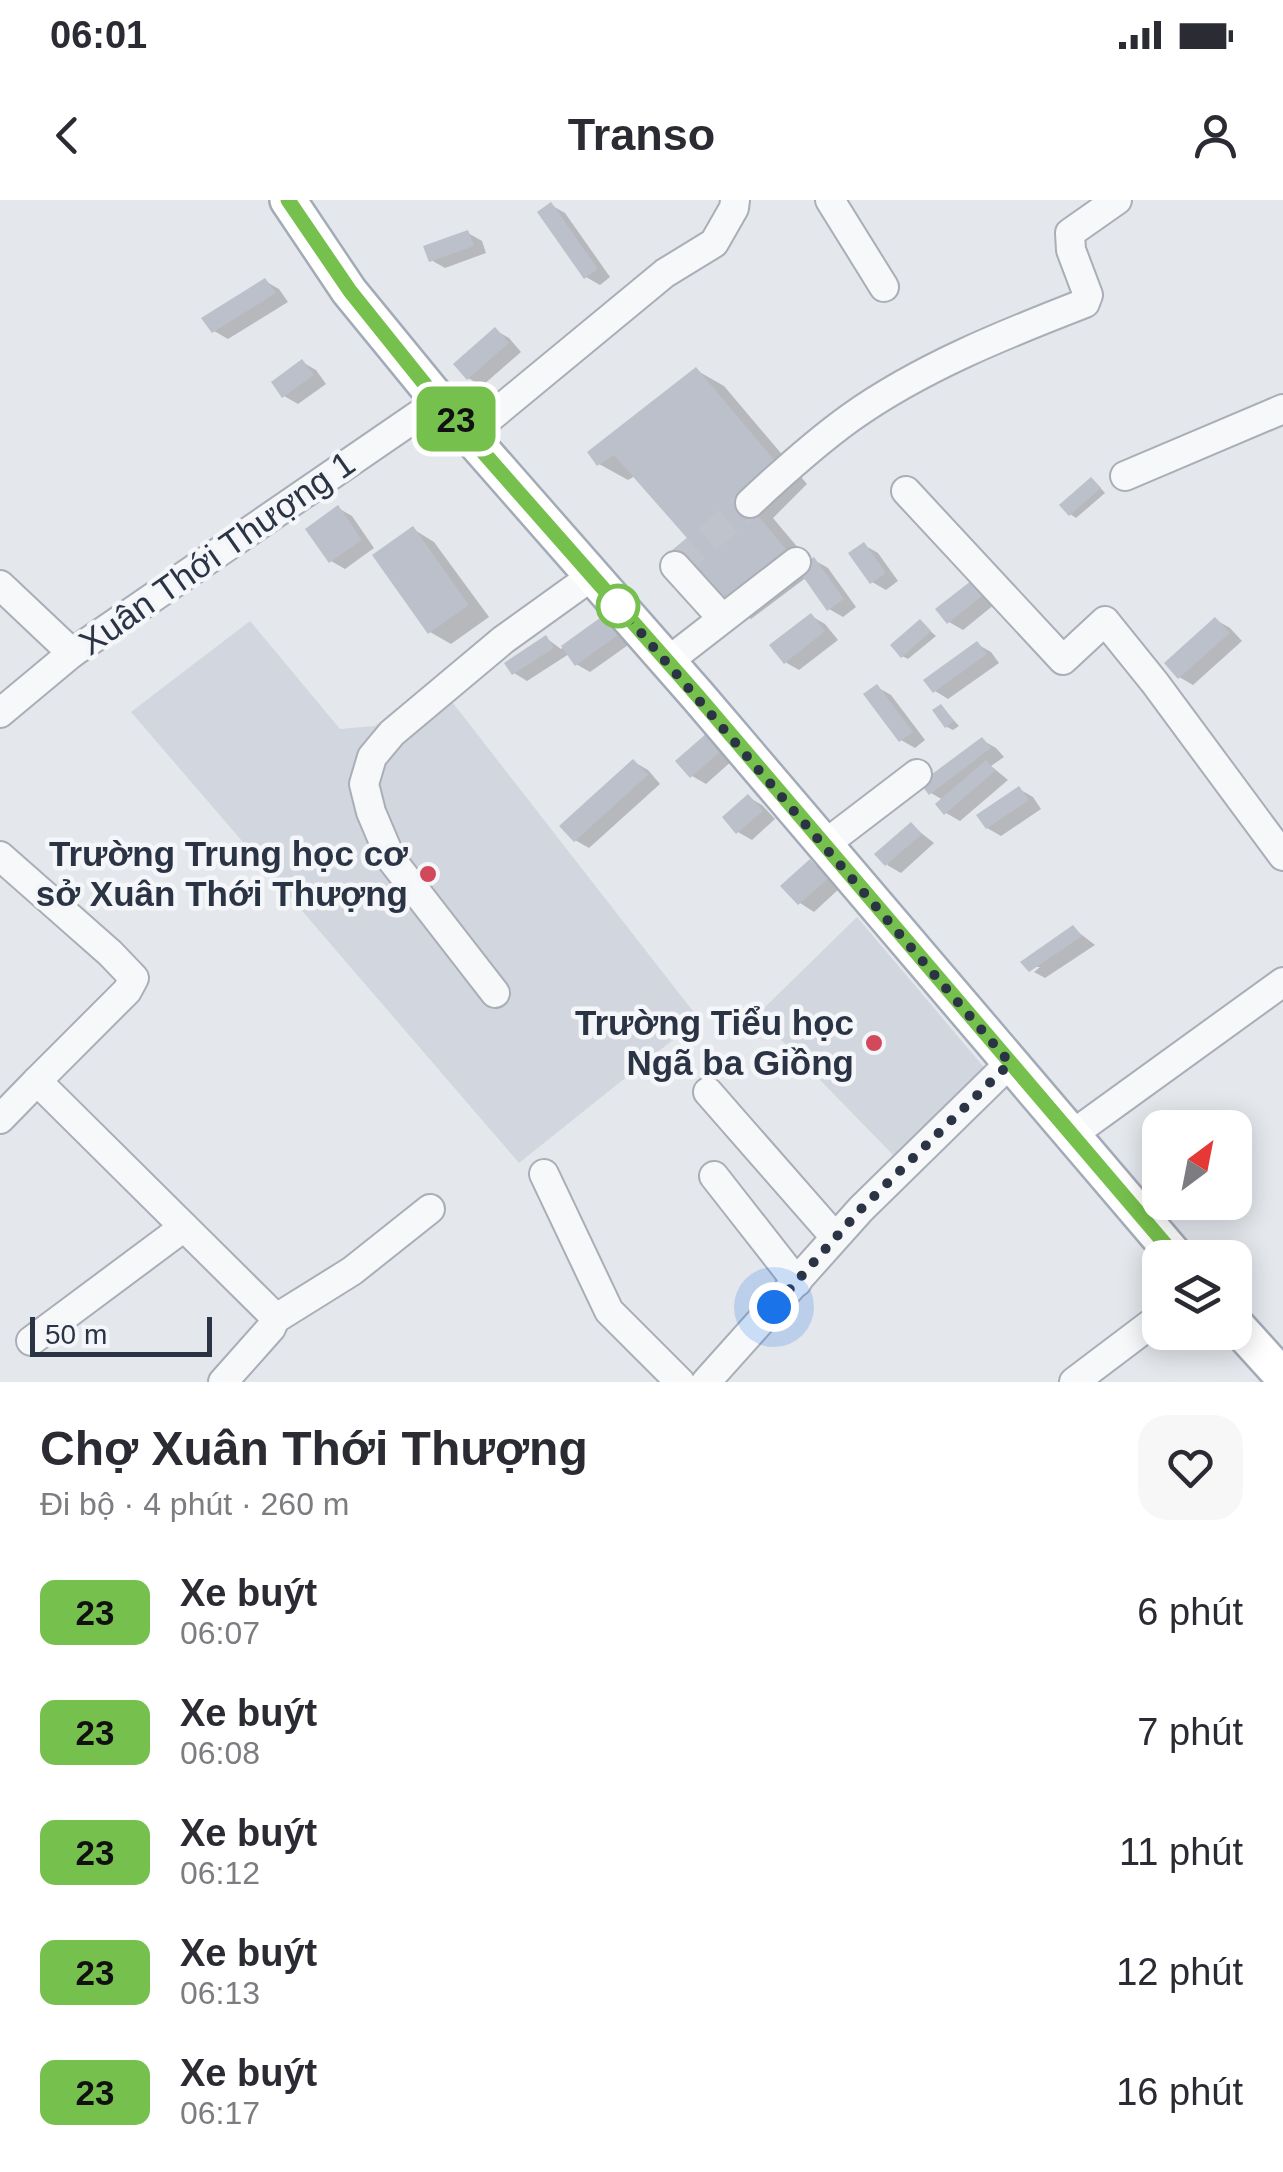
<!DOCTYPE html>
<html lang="vi">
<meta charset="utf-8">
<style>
:root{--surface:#fff;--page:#f7f7f7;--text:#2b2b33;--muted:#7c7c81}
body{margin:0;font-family:Arial,sans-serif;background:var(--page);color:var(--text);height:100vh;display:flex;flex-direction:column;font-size:38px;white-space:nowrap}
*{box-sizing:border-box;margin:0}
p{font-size:32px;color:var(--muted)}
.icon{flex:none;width:55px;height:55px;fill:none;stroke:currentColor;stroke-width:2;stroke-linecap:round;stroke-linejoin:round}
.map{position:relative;height:1182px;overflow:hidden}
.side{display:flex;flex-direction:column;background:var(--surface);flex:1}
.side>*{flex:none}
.badge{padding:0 20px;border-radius:15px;font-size:35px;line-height:65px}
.needle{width:65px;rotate:32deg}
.tools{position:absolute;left:1142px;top:910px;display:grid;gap:20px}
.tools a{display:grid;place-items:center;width:110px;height:110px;border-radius:20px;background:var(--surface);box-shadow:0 5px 25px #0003;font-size:50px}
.scale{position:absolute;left:30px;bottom:25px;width:182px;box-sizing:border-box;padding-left:10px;border:5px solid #2b3445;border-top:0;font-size:28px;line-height:35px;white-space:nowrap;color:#2b3445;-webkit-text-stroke:8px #f4f6f9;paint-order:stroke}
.you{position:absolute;width:50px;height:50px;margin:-25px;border:8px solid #fff;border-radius:50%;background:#1a73e8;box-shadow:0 0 0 15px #1a73e833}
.map>.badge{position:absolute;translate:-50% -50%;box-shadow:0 0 0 5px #fff}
.round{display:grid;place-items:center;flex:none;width:105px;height:105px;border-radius:30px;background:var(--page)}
.summary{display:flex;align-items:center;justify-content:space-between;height:170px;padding:0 40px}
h1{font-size:48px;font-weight:600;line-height:75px}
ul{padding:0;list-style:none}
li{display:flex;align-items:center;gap:30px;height:120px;padding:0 40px}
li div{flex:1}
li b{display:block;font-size:38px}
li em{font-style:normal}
li .badge{min-width:110px;font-weight:700;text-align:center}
.status{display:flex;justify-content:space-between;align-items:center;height:70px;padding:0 50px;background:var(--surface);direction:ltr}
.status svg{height:28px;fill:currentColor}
header{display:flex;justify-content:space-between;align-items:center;height:130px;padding:0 40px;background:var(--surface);font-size:45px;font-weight:600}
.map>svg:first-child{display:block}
</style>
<div class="status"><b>06:01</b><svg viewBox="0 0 49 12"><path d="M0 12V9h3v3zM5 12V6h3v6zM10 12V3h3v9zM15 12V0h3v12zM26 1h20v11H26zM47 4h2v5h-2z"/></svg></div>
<header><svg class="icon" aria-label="back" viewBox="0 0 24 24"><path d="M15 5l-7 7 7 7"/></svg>Transo<svg class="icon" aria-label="person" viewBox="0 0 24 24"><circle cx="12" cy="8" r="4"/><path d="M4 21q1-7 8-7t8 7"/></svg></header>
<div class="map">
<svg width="1283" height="1182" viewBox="0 0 1283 1182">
<rect width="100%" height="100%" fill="#e4e7ec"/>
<!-- built -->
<g fill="#d2d6de">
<path d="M250 421 340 529 375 526 435 480 699 819 519 963 131 512Z"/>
<path d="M857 717 988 872 895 957 757 815Z"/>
</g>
<!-- shadow -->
<g fill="#0003">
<path d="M551 5 565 13 610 77 600 85 586 77Z"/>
<path d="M468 33 482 41 486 53 445 68 431 60Z"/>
<path d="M265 81 279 89 288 102 228 139 214 131Z"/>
<path d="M495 130 509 138 521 152 482 186 468 178Z"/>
<path d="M302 162 316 170 326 184 298 204 284 196Z"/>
<path d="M696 170 724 186 807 284 773 318 810 362 814 360 828 368 856 407 843 417 829 409 807 377 751 419 722 402 698 346 635 276 628 280 599 264Z"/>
<path d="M1097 284 1105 293 1076 318 1070 314Z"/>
<path d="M338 308 352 316 374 348 345 369 331 361Z"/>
<path d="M413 329 434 342 489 417 451 444 430 432Z"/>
<path d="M864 345 878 353 898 381 886 390 872 382Z"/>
<path d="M976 380 1000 400 963 430 949 422Z"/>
<path d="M811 416 825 424 838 440 799 470 785 462Z"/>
<path d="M604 418 618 426 631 443 590 472 576 464 569 454 527 481 514 473 546 438 561 449Z"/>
<path d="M1216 420 1230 428 1242 441 1193 485 1179 477Z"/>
<path d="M920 422 936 436 908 459 902 456Z"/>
<path d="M977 444 991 452 999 463 948 499 935 491Z"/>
<path d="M877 487 891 495 925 540 915 548 901 540Z"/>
<path d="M942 507 959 526 953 530 947 527Z"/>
<path d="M707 536 734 559 706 584 692 576Z"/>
<path d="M982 540 996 548 1004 557 991 566 1008 580 960 621 946 613 943 600 931 593Z"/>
<path d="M634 562 648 570 660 584 589 648 575 640Z"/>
<path d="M1019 589 1033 597 1041 609 1001 636 987 628Z"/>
<path d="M748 597 762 605 775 619 752 640 738 632Z"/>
<path d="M911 625 934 643 901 673 887 665Z"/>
<path d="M810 662 824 670 840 688 814 712 800 703 784 686Z"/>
<path d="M1073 728 1095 745 1045 778 1034 772 1040 767H1031V771L1024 762Z"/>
</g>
<!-- building -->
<g fill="#bbc0ca">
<path d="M551 2 598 69 584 79 537 12Z"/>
<path d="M468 30 474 46 429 62 423 46Z"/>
<path d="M265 78 276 93 212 133 201 118Z"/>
<path d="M495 127 509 143 467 180 453 164Z"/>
<path d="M302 159 314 175 282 198 271 182Z"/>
<path d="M696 167 780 267 746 301 789 353 721 404 679 356 694 346 614 255 597 266 587 252Z"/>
<path d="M1091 277 1101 288 1069 316 1059 305Z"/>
<path d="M338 305 362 340 329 363 305 329Z"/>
<path d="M413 326 469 405 428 434 372 355Z"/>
<path d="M864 342 886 373 870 384 848 353Z"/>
<path d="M814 357 844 399 827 411 797 368Z"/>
<path d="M976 377 988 391 947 424 935 409Z"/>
<path d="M811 413 825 431 784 464 769 445Z"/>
<path d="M604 415 618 435 575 466 561 446Z"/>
<path d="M1215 417 1230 433 1178 479 1164 463Z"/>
<path d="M920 419 931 431 901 458 890 445Z"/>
<path d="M546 435 554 448 512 475 504 463Z"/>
<path d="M977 441 987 454 933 493 923 480Z"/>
<path d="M877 484 913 532 899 542 863 494Z"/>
<path d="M941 504 954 521 945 528 932 510Z"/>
<path d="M707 533 722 550 690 578 675 561Z"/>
<path d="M982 537 991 548 929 595 920 583Z"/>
<path d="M633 559 648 575 574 642 559 626Z"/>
<path d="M986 560 995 571 944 615 935 604Z"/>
<path d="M1019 586 1029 600 986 629 976 615Z"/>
<path d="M748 594 763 611 736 634 722 617Z"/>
<path d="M911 622 922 634 885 666 874 654Z"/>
<path d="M810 659 828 679 798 705 780 686Z"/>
<path d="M1073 725 1082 736 1029 772 1020 762Z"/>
</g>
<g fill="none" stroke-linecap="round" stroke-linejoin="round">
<!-- minor-tunnel -->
<path stroke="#bfc3cb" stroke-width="28" stroke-dasharray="28 14" stroke-linecap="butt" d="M675 366 750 303"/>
<!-- minor casing -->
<g stroke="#a9aeb7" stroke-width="32">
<g id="minor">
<path d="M830 0 884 87"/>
<path d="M470 234 665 73 714 43 734 8 735 0"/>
<path d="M1125 276 1283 209"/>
<path d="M906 291 1063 460 1105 421 1155 483 1283 656"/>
<path d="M750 303C782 273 814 244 850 218 920 168 1005 134 1085 103L1088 95 1071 50 1070 33 1117 0"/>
<path d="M675 366 722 418"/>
<path d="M0 385 72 453"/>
<path d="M667 462 796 362"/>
<path d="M0 513 72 453 439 201"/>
<path d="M824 645 917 574"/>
<path d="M0 656 110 753 134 778 127 791 37 881 271 1113 275 1119 271 1128 223 1182"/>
<path d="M495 793 391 659 371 612 364 584 372 557 392 533 503 440 592 376"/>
<path d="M708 892 835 1037"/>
<path d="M0 919 37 881"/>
<path d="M1073 934 1283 782"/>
<path d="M544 974 609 1111 680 1182"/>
<path d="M714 976 797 1082"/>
<path d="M275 1119 352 1071 430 1009"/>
<path d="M31 1141 184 1027"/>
<path d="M706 1182 861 1009 1010 863"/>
<path d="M1074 1182 1160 1117"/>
</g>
</g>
<!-- major casing -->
<g stroke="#a3abb8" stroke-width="40">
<g id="major">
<path d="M288 0 349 91 439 201 697 495 1177 1058"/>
<path d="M1235 1124 1283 1177"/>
</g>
</g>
<!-- minor -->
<use href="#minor" stroke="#f7f8fa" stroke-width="28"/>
<!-- major -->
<use href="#major" stroke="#fff" stroke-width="35"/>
</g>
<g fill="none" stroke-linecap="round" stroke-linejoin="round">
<!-- line casing -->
<g stroke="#fff" stroke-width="22">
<path id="line" d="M288 0 350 91 439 202 697 495 1177 1058"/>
</g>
<!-- line -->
<use href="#line" stroke="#76c04d" stroke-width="15"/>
<!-- walk -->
<path stroke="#2b3445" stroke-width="10" stroke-dasharray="0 18" d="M618 406 1010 863 861 1009 774 1107"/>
</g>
<!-- markers -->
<circle fill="#fff" stroke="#76c04d" stroke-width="5" cx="618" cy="406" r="20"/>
<g fill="#d1495b" stroke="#f4f6f9" stroke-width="4">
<circle cx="428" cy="674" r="10"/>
<circle cx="874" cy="843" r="10"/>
</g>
<g text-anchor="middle" stroke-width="9" stroke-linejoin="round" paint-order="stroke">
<!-- street labels -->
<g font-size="35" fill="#2b3445" stroke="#f4f6f9">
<text transform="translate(217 353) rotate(-35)" y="12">Xuân Thới Thượng 1</text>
</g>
<!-- poi labels -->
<g font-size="35" font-weight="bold" fill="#2b3445" stroke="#f4f6f9" text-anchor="end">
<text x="408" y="666">Trường Trung học cơ<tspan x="408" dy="40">sở Xuân Thới Thượng</tspan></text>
<text x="854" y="835">Trường Tiểu học<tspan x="854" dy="40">Ngã ba Giồng</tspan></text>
</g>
</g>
</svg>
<div class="tools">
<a><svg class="needle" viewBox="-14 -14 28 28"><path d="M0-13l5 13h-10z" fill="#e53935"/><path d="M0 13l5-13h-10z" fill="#7c7c81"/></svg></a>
<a><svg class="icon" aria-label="layers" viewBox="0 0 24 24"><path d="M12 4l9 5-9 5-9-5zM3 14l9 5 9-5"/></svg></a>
</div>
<div class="scale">50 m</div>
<div class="you" style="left:774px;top:1107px"></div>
<b class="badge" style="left:456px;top:219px;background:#76c04d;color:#111">23</b>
</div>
<section class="side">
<div class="summary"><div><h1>Chợ Xuân Thới Thượng</h1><p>Đi bộ · 4 phút · 260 m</p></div><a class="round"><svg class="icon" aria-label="heart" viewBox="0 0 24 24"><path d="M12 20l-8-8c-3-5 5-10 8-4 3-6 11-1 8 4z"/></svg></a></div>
<ul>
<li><span class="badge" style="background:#76c04d;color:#111">23</span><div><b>Xe buýt</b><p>06:07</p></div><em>6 phút</em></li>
<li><span class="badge" style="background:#76c04d;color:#111">23</span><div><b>Xe buýt</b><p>06:08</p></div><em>7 phút</em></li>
<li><span class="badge" style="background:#76c04d;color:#111">23</span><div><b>Xe buýt</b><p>06:12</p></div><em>11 phút</em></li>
<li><span class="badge" style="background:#76c04d;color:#111">23</span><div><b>Xe buýt</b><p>06:13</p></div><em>12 phút</em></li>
<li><span class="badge" style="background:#76c04d;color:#111">23</span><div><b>Xe buýt</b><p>06:17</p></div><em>16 phút</em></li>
</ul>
</section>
